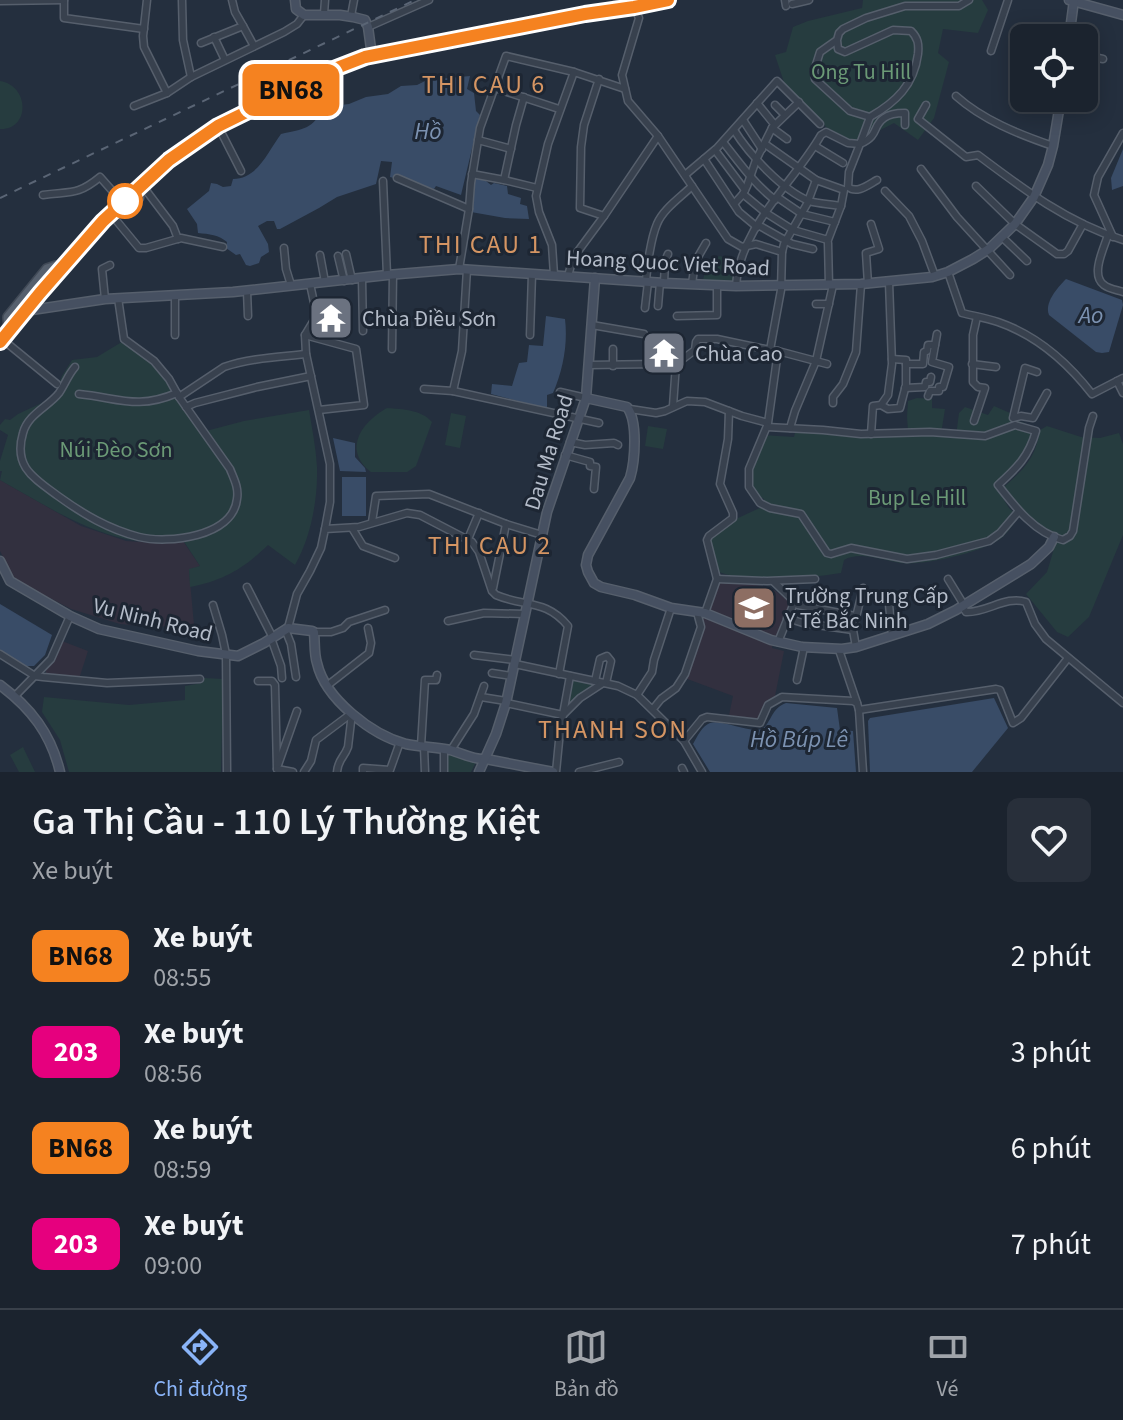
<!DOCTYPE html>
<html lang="vi">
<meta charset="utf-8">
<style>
:root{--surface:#1b232e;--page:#282f3a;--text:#f1f3f6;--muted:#a0a4aa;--line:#39404a;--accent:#8ab4f8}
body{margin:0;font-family:"Source Sans 3",sans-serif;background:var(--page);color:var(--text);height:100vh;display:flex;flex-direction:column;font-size:30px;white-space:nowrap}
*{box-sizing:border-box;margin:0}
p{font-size:26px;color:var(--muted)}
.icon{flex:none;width:44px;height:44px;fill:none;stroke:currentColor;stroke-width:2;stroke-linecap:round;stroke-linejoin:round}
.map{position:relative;height:772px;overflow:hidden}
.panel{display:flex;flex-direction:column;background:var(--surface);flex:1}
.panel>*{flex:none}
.badge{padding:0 16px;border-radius:12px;font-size:28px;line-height:52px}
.buttons{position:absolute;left:1010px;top:24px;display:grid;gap:16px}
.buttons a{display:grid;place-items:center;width:88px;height:88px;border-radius:12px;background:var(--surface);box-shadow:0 4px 20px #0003,0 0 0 2px var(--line);font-size:40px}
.map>.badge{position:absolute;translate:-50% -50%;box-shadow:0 0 0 4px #fff}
.round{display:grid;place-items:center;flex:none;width:84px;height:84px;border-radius:12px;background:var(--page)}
.head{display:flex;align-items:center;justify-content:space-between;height:136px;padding:0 32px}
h1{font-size:38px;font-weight:600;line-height:60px}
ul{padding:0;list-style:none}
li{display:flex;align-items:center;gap:24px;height:96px;padding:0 32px}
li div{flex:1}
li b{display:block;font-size:30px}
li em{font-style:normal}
li .badge{min-width:88px;font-weight:700;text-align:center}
.dock{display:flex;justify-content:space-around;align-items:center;height:112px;border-top:2px solid var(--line);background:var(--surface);font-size:22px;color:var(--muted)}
.dock a{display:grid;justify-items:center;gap:4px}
.dock .selected{color:var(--accent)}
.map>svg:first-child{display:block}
</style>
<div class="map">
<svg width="1123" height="772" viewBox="0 0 1123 772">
<rect width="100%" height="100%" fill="#242f3e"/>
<!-- medical -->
<g fill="#32303f">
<path d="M0 480 81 526 126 541 156 543 183 541 200 566 189 570 194 625 153 627 120 624 71 609 15 580 0 551Z"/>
<path d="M719 581 763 586 776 591 792 604 778 639 708 612Z"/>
<path d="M704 614 773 642 772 648 784 651 775 696 765 703 759 720 753 721 729 715 733 696 682 677Z"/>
<path d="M62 641 88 651 79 679 46 673V670L53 661Z"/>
</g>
<!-- green -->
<g fill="#263c3f">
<path d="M863 0H982L988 10 978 33 943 29 938 53 949 62 934 118 918 140 894 123 861 140H848L828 129 784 82 775 55 786 52 793 27 808 21 862 8Z"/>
<path d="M0 81C30 86 30 130 0 129Z"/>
<path d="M720 256 737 262 734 282 703 280C706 269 707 259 720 256Z"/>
<path d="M125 340 150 360 164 375 237 483 206 431 244 421 309 410C312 429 316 448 317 467 318 499 311 537 295 565L268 545C243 569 224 580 190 587L189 569 200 566 183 540C164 541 144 543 126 539 80 529 40 502 0 480L2 471H0V461L8 435 0 430V425L5 419 10 420 18 414 46 401 55 394 62 376 72 360 97 357Z"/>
<path d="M917 398 932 399V408L945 409 941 434 956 436 959 413 965 407 988 415 994 406 1010 413 1013 420 1022 422 1039 429 1033 449 1017 471 998 490 1009 508 1019 517C1014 523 1009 531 1003 537 985 552 923 566 900 563 882 560 860 551 844 560L841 573C809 578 749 584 719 572L710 541 712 537 738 518 764 506V499L754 493 746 470 760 435 794 437 796 428 860 435 908 431 907 417 908 401Z"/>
<path d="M387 408C403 409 422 410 432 422L416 466 407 472H371C342 449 362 422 387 408Z"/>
<path d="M451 413 466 416 460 448 445 445Z"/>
<path d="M648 426 667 429 663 449 645 446Z"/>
<path d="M1047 426 1081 437 1100 438 1119 433 1123 444V535L1089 617 1068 637 1057 632 1026 594 1047 572 1058 535 1024 515 1004 487C1025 468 1035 459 1040 430Z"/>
<path d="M204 678 223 679 221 772H69L60 740 42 712 44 697 129 705 185 700V686L202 683Z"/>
<path d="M572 679 593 683 594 686 566 708Z"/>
<path d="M23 747 35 772H19L10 755Z"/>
<path d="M446 751 476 762 471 772H446Z"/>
</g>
<!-- water -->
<g fill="#394c67">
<path d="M470 76 467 89 474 93 476 111 480 115 461 195 436 186 434 189 390 177 392 162 381 161 376 184 337 197 319 208 280 229H277L274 221H267L258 226 268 244 269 252 261 257 259 263 250 266 246 265 240 254 236 255 226 248 227 242C219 235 209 234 198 233L197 224 187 209 209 191 211 183 217 184 223 187 231 186 233 179C258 179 268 151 281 134 304 129 313 129 324 107L349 104 366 97 388 94 401 86 417 85 427 80Z"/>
<path d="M1123 149V186L1112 190 1111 178Z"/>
<path d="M473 177H481L491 185 494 183 507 186 508 194 521 198 520 204 527 206 529 219 505 218 471 212Z"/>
<path d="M1066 279 1122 300 1123 305 1109 352 1102 353 1096 352 1049 315C1044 303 1057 288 1066 279Z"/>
<path d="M546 316 565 319C568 344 563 370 553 393L547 395V409L491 394 492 384 512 386 519 363 527 362 529 345 543 346Z"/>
<path d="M333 438 355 443V457L365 468 366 472 340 471Z"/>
<rect x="342" y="477" width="24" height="39"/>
<path d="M0 604 52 635 45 655 34 666H26L0 650Z"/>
<path d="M994 698 1008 728 972 772H870L868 721 870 718Z"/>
<path d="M786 703 837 708 840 730 853 731 856 772H710L693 744C697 737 702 726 710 723 723 719 746 733 763 729 772 720 772 708 786 703Z"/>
</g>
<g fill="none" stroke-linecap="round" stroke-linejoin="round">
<!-- street casing -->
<g stroke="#565f6c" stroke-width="9">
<g id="street">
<path d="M64 0V18L144 29"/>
<path d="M147 0 143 36 144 47 167 93"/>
<path d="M182 0 183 40 191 77"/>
<path d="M785 0 786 6"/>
<path d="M0 1 64 0"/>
<path d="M792 4 809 0"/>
<path d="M634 7 639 18 622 75 628 101 658 136 728 239 742 247 756 244 782 252"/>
<path d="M324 14 325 0"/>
<path d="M351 16 354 0"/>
<path d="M243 26 254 46"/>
<path d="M368 27 429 0"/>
<path d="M214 37 225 60"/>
<path d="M837 40 838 49 845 52 893 30 911 31C918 38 919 44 918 54 914 85 896 102 870 117L850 111 815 79 814 71 820 52 837 40 839 33 843 29 866 18 905 6H959L969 0"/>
<path d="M201 43 243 26 235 12 232 0"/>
<path d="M991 51 1008 0"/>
<path d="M1084 55 1103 59"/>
<path d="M599 79 584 125 581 147 580 208 604 216"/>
<path d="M495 88 559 109"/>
<path d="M956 96C983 120 1018 134 1053 146"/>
<path d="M757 103 774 124"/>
<path d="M775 105 785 115"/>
<path d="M926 105 918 119 966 157 978 155C1023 189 1068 223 1123 240"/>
<path d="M134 106 167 93 191 77 284 32 297 24 304 15"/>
<path d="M743 120 762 149"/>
<path d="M218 126 241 171"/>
<path d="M772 128 787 139"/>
<path d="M734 130C749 154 782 190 809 201 818 204 831 204 841 206"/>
<path d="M478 140 511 149"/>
<path d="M723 142C739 162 754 184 775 200"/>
<path d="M815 146 843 163"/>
<path d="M715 150 745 190"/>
<path d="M704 159 739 212 757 227"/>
<path d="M921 169 957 217 1010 275"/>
<path d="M472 174 504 180 516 125 524 97"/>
<path d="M685 175 717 148 777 81 820 124"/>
<path d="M397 178 469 209 459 269"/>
<path d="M504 180 537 188"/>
<path d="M877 180C868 185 857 194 848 187L849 172 860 144C880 135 872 126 884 118 889 114 898 113 905 113V125"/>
<path d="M383 181 387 275"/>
<path d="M142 185 173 226 178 239"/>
<path d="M976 186 1015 224 1057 254H1064L1068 251 1083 224"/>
<path d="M885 191 909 216 922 241 935 276"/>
<path d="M743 194 766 213 793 230 828 240 841 206 844 190 816 180 765 144"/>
<path d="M43 195C70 191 77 196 100 177L123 203"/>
<path d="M777 197 802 214 835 222"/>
<path d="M734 204 743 194 747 186 756 160 772 128 799 102"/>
<path d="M469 209 471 183 480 128 506 56 574 72 625 89"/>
<path d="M113 212C127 215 133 209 140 198V188"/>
<path d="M111 214 139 248H146L181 238 223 247"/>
<path d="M758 225 792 244 813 249"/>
<path d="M1108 235C1104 248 1090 275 1104 285 1109 289 1117 290 1123 292"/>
<path d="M1002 237 1027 261"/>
<path d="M1113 237 1094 195 1098 177 1123 133"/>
<path d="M828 243 829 285"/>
<path d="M284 248 286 269 291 285"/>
<path d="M346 254 352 280"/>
<path d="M320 255 325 282"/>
<path d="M338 256 344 281"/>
<path d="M948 272 962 313C974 316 987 318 998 322 1036 335 1068 363 1092 394L1123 378"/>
<path d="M554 275 552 245 539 212 536 196 548 144 574 72"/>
<path d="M568 276 573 258 604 216 658 136"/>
<path d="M362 279 363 331"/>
<path d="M646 281C647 266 651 238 657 224 663 209 681 197 692 186"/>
<path d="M664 283 665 261 668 254"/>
<path d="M310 284 316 312 314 320 305 335 306 354 330 464V502L325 529"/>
<path d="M692 284 695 262 706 243"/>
<path d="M868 284 866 253 879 249 871 224"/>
<path d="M736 286C740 226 793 184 821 135L826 132 848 143 860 144 870 117"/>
<path d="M247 291 248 316"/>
<path d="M175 295V335"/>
<path d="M105 299 102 269 110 265"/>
<path d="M816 304H829"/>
<path d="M658 306 660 282"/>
<path d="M645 308 648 282"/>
<path d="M677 316 717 315V285"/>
<path d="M592 325 644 334"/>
<path d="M305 335 356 349 364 405 319 410"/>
<path d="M530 335 532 274"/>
<path d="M2 339 57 384"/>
<path d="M392 349 393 274"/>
<path d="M778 351 827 364"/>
<path d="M906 364H923L924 352 927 351 928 345H935"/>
<path d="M972 364 996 367"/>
<path d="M589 365 658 364"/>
<path d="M613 366V349"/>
<path d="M75 367C68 375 65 384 59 393 48 407 28 414 23 433 13 467 34 478 58 496 83 514 108 529 139 537 168 544 233 537 237 499 239 488 234 479 230 469L179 397 169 379 154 361 124 339 118 298"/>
<path d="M1037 372 1025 368 1013 418 1021 416 1033 418 1047 393"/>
<path d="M1117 381 1123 393"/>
<path d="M905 388 925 387 926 382H930L931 377"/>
<path d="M424 389 453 391 599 423"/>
<path d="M453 391 462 351 467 269"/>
<path d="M560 392 586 398"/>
<path d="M79 394C119 398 137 410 177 393"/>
<path d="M928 396 930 391H939V387H943L949 367 932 362 937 334"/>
<path d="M179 397 224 367C250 358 279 357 306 354"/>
<path d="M833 403V397L843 384 856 352 861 284"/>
<path d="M881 405 888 409 900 408 906 385V360L892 359"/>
<path d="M673 406 676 364 695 350 696 342 698 339H717L770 350"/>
<path d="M186 407 195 403 257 387 311 376"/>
<path d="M630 409 656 413 665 411 687 401 705 402 742 416 768 423 778 351 770 350 781 290 782 252 784 244 807 204 816 180"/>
<path d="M974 421 985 388 978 387 973 382V335L977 317"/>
<path d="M767 426 749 469V487L760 503 770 508 801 514 827 553 831 554 851 548 907 559 936 555 989 541 1000 533 1018 512"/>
<path d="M767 427 823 430 861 434 930 432 985 436 1015 425 1036 431C1029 456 1017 468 998 485 1015 507 1035 533 1063 540L1070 536 1073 531 1089 428 1093 416"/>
<path d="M790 428 795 411 816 361 833 285"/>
<path d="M871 434 873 406 881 405 888 395 892 364 889 282"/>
<path d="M570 442 585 445 614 443 618 445"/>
<path d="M565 455 590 462V466L596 467 594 489"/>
<path d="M372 522 376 496 429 494 506 524 542 535"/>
<path d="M352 528 363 546 395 558"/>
<path d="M468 539 479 513"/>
<path d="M717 579 767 581 815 579"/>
<path d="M948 579 964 605"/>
<path d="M774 582 798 605 855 616"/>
<path d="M247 587 273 638"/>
<path d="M493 588 506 524"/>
<path d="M888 594 892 635"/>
<path d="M213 605 222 635 226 654 227 772"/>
<path d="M962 606 966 612C987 613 1006 595 1026 602L1035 624 1046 639 1123 703"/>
<path d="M705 613 717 579 707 540 709 536 733 518V513L720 484 728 439 729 411"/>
<path d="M787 618 803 623 853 630"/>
<path d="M448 621 484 613 525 614"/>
<path d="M288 628 297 594 310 571 321 548 325 529 359 527 407 513 420 515 472 542 479 552 492 591 496 595C524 607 546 599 568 626L559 674"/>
<path d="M285 629 291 644 296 677"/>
<path d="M314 632H331L343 628 349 622 385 610"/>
<path d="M271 638 281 666 282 678"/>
<path d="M778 642 794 603"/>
<path d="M856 647 853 630 863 588"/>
<path d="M839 650 857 703"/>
<path d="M0 654 35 676 43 677 107 683 200 679"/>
<path d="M474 655 515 660"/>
<path d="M515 664 618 686 637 695 684 741 702 772"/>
<path d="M492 673 512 676"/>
<path d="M797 680 804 647"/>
<path d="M258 681H272L275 685 277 769"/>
<path d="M595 681 600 659 607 656 611 661 606 683"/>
<path d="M328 685 369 653 371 643 368 628"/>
<path d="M637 695 652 672 654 660 671 608"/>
<path d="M15 696 51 659 70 616"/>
<path d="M481 697 506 701"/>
<path d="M506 703 563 715 580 698 603 683"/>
<path d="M653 709 661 699 676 688 685 674 701 627 697 612"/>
<path d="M859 710 996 689 1000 690 1013 723 1021 718 1068 658"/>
<path d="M684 741 702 719 707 717 760 723 768 705 782 697 853 701 857 703 859 710 863 772"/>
<path d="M421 746 425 680H436L437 675"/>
<path d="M424 747 425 772"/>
<path d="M451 750 474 714 484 686"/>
<path d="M278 765 297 711"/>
<path d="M682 768 684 772"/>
<path d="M277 769 293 772"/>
<path d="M304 772 311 761 316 740 352 713"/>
<path d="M337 772C338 759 344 758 348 747L352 713"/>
<path d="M363 772V768L390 770 400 742"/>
<path d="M444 772V749"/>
<path d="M556 772 560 731 570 676"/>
<path d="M579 772 619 762"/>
</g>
</g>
<!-- secondary casing -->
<g stroke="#565f6c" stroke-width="11">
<g id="secondary">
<path d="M295 0 296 9 304 15H340L353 17 365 20 368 27 372 56"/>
<path d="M1069 0 1123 15"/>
<path d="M611 10 668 0"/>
<path d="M1069 38 1074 0"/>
<path d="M25 311 105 299 233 292 387 275 459 269 664 283 736 286 861 284 932 277 948 272 973 259 989 249 1015 224 1034 197 1048 165 1053 146 1061 98"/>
<path d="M586 398 627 407C638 421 635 461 630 478L588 555 586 565 588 572 594 583 601 587 635 595 671 608 705 613 771 640 802 647 842 649 856 647 928 624 956 610 1031 564 1049 547 1054 537"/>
<path d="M0 561 10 581 70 616 99 629 198 651 238 656 264 643 288 628 312 631 314 632C315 642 314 654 317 663 325 699 372 735 406 744 420 747 436 747 450 750 462 753 473 760 486 759L553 772"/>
<path d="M0 685C31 708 51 734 60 772"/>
<path d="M479 772 496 734 506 703 547 512 586 398 595 278"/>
</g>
</g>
<!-- primary casing -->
<g stroke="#414a57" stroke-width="12">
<g id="primary">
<path d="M9 331 8 317 47 269 56 266H64"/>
<path d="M0 342 103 221 169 160 218 126 334 69 365 57 602 11 615 6 624 0"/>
</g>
</g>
<!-- street -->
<use href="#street" stroke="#38414e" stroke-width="6"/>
<!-- secondary -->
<use href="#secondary" stroke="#465061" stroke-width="8"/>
<!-- primary -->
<use href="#primary" stroke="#56606e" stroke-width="9"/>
<!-- rail -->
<path stroke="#5a6575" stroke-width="2" stroke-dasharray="8 8" stroke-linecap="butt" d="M0 198 415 0"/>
</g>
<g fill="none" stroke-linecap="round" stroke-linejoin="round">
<!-- line casing -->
<g stroke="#fff" stroke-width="18">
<path id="line" d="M0 342 40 293 103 221 169 160 218 126 334 69 365 57 585 14 634 7 668 0"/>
</g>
<!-- line -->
<use href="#line" stroke="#f58220" stroke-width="12"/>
</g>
<!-- icons -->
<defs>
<g id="temple-square" transform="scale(2.3)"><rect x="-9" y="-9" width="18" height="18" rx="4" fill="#6b7280" stroke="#1d2633"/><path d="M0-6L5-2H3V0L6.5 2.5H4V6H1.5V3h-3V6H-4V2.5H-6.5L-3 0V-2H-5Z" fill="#fff"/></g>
<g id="university-square" transform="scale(2.3)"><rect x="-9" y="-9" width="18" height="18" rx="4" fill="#8d6e63" stroke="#1d2633"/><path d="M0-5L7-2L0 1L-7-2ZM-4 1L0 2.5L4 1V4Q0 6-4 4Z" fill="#fff"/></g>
</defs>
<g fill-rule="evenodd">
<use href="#temple-square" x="331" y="318"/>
<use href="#temple-square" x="664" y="353"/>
<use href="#university-square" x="754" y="608"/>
</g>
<!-- markers -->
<circle fill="#fff" stroke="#f58220" stroke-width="4" cx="125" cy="201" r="16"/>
<g text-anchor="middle" stroke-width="6" stroke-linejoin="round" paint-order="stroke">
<!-- park labels -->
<g font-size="22" fill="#6b9a76" stroke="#1d2633">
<text x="861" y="79">Ong Tu Hill</text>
<text x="116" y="457">Núi Đèo Sơn</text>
<text x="917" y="505">Bup Le Hill</text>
</g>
<!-- street labels -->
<g font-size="22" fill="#b4bcc9" stroke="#1d2633">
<text transform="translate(668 262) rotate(3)" y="8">Hoang Quoc Viet Road</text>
<text transform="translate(548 452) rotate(-73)" y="8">Dau Ma Road</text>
<text transform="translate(153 619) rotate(14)" y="8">Vu Ninh Road</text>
</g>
<!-- poi labels -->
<g font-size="22" fill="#b4bcc9" stroke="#1d2633" text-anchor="start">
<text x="362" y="326">Chùa Điều Sơn</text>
<text x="695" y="361">Chùa Cao</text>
<text x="785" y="603">Trường Trung Cấp<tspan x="785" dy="25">Y Tế Bắc Ninh</tspan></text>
</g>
<!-- water labels -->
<g font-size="24" font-style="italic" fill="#7c92b1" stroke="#1d2633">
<text x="428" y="139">Hồ</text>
<text x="1091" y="323">Ao</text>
<text x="799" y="747">Hồ Búp Lê</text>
</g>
<!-- quarter labels -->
<g font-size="26" letter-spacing="2" fill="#d59563" stroke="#1d2633">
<text x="484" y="93">THI CAU 6</text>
<text x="481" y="253">THI CAU 1</text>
<text x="490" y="554">THI CAU 2</text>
<text x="613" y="738">THANH SON</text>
</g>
</g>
</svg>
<div class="buttons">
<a><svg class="icon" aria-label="locate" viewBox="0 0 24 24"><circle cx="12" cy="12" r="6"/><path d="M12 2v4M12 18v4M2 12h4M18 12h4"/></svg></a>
</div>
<b class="badge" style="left:291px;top:90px;background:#f58220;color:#111">BN68</b>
</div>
<section class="panel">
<div class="head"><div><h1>Ga Thị Cầu - 110 Lý Thường Kiệt</h1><p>Xe buýt</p></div><a class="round"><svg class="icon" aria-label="heart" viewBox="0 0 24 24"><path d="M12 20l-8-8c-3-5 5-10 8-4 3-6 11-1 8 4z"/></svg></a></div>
<ul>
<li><span class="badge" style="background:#f58220;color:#111">BN68</span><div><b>Xe buýt</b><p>08:55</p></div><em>2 phút</em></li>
<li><span class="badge" style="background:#e6007e;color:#fff">203</span><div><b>Xe buýt</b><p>08:56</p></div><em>3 phút</em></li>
<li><span class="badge" style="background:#f58220;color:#111">BN68</span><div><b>Xe buýt</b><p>08:59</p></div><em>6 phút</em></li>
<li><span class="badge" style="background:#e6007e;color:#fff">203</span><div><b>Xe buýt</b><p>09:00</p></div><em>7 phút</em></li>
</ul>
</section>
<nav class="dock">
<a class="selected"><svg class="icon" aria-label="directions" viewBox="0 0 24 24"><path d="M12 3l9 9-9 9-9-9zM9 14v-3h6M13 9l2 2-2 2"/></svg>Chỉ đường</a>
<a><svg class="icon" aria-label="map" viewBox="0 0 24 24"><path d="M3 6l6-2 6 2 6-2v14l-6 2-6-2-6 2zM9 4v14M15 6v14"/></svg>Bản đồ</a>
<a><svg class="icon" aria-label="tickets" viewBox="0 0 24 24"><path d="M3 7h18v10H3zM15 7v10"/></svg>Vé</a>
</nav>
